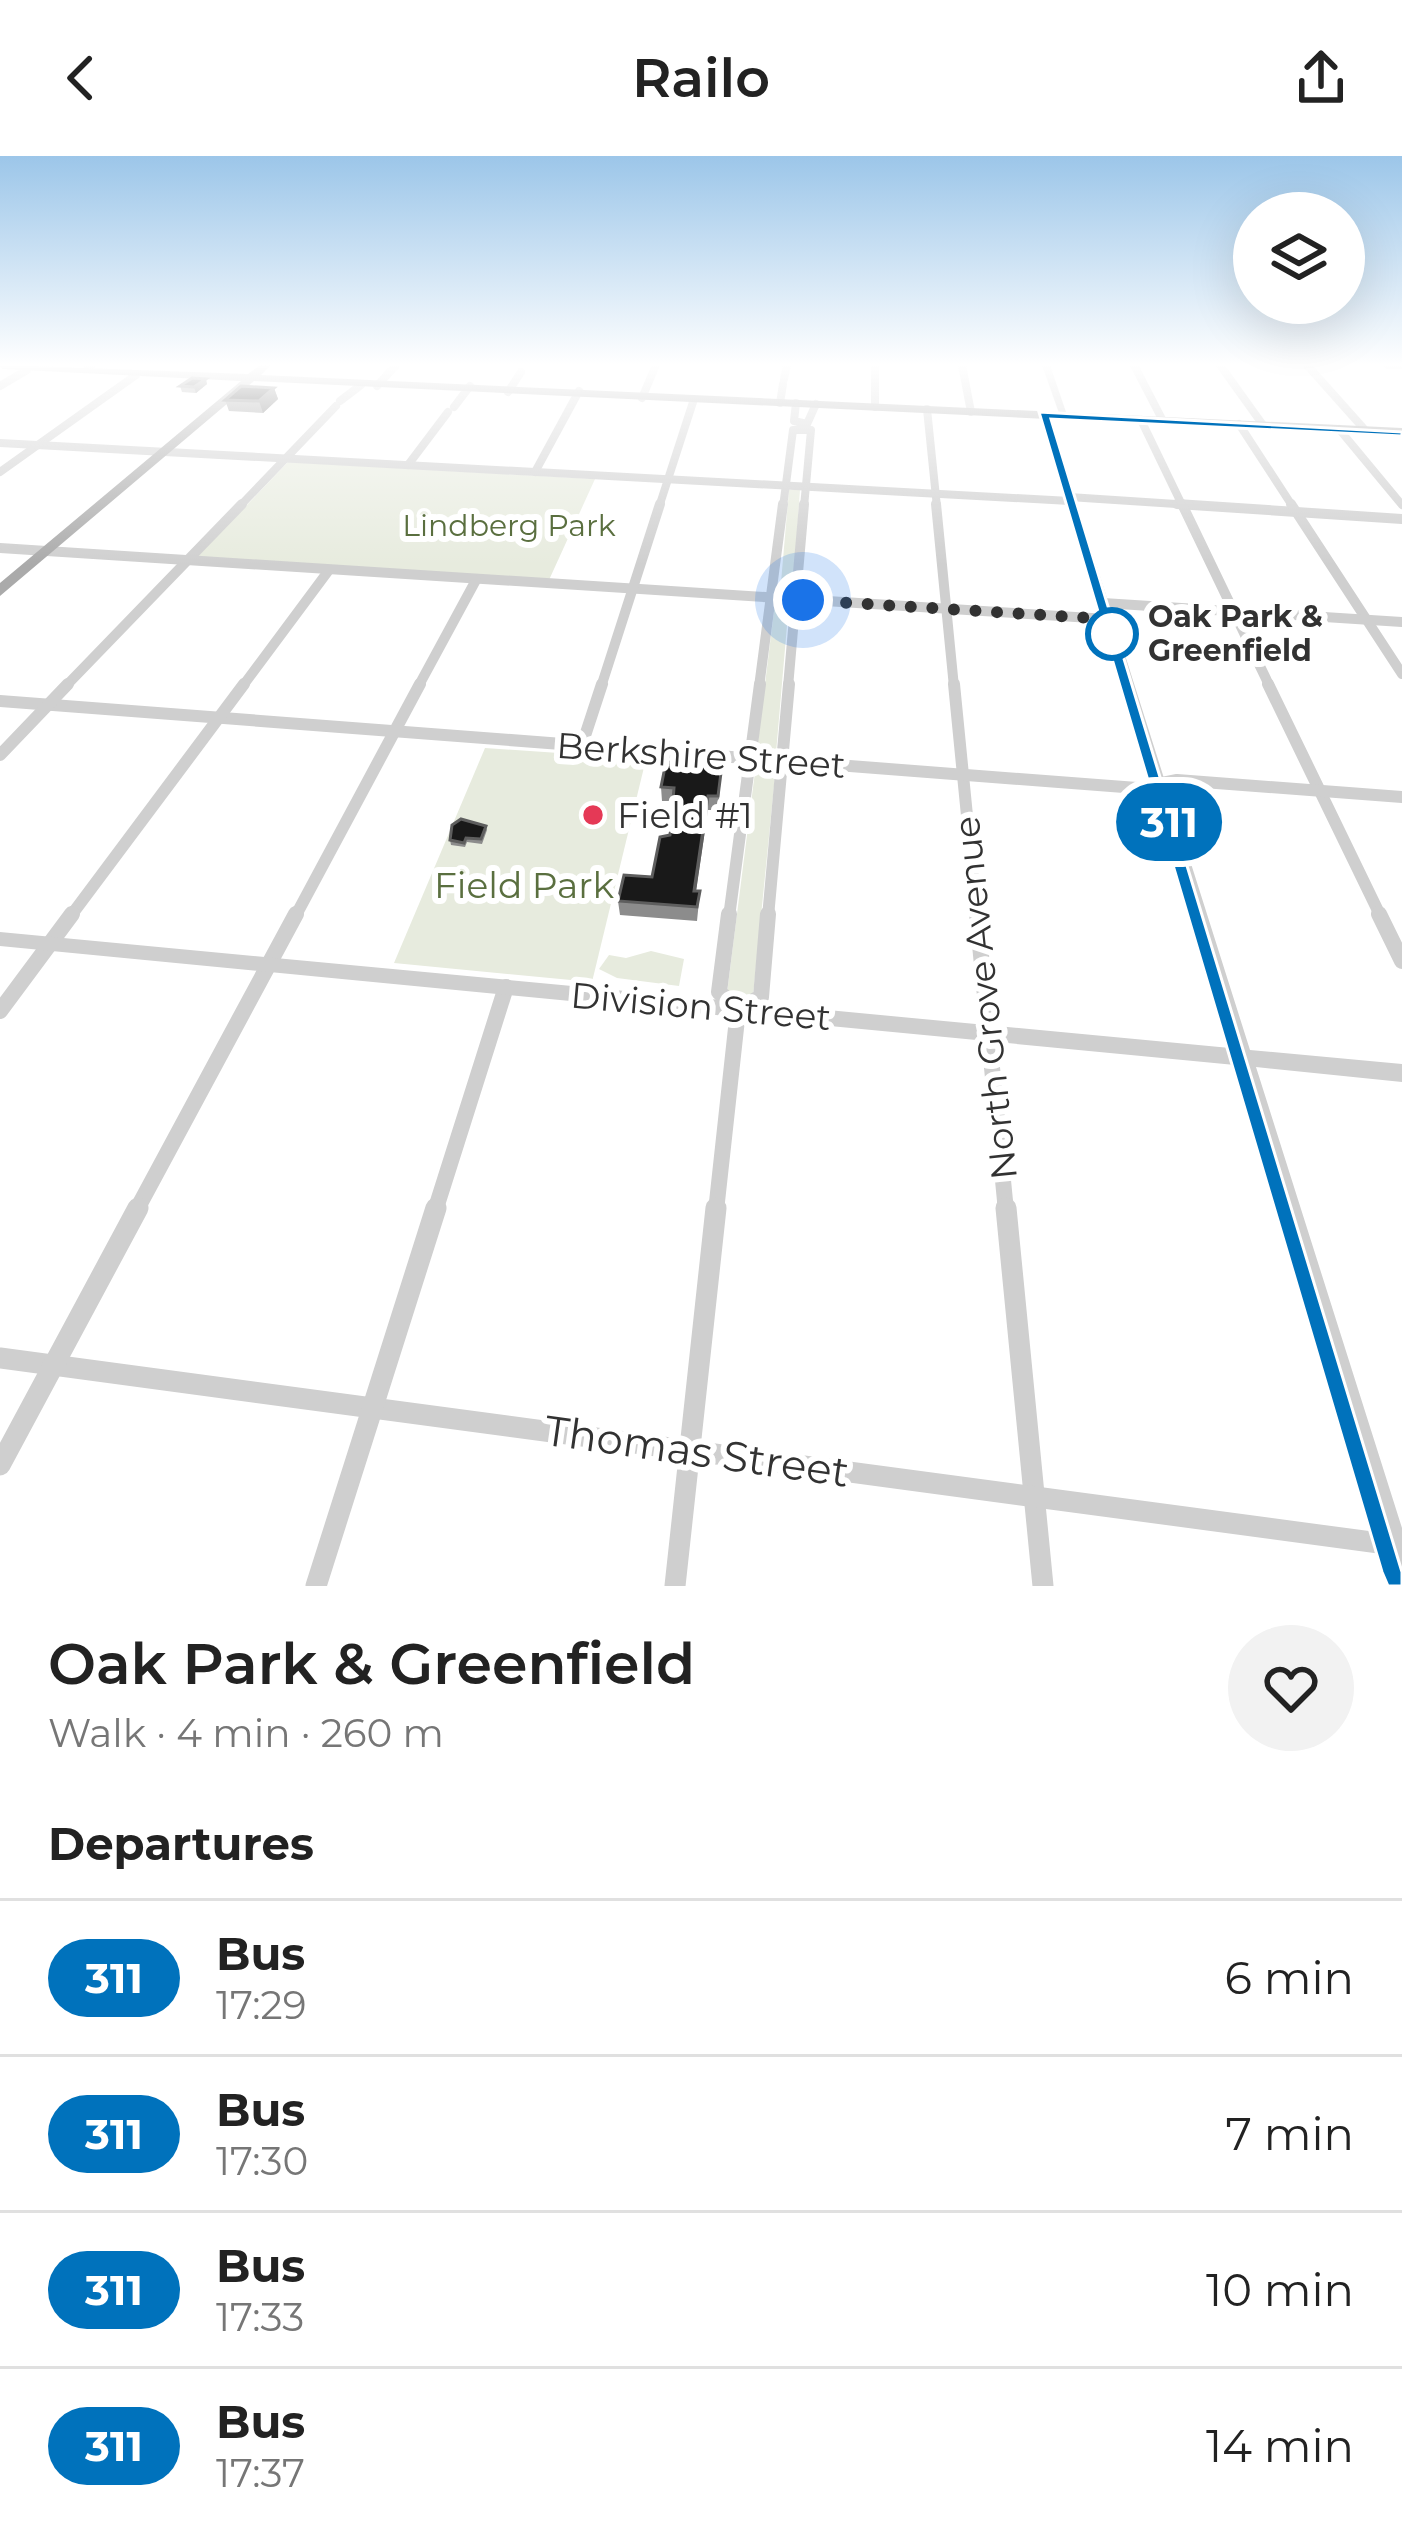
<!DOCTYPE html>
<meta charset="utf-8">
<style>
:root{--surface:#fff;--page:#f2f2f2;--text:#222;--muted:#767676;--line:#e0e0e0}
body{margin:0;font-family:Montserrat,sans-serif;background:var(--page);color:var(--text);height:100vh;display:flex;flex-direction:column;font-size:45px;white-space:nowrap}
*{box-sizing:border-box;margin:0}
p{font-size:39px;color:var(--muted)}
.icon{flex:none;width:66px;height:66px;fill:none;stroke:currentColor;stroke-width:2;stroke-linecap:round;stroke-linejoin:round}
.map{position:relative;height:1430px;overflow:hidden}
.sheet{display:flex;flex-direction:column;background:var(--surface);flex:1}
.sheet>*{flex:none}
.badge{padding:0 24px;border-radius:39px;font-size:42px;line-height:78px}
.fabs{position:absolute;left:1233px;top:36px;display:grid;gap:24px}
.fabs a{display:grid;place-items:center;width:132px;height:132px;border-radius:50%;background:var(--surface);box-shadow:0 12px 48px #0002;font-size:60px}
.you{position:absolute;width:60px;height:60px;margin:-30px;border:9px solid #fff;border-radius:50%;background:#1a73e8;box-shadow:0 0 0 18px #1a73e833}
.map>.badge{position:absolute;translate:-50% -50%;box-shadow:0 0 0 6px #fff}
h2{padding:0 48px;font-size:45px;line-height:108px}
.round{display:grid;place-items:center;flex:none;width:126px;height:126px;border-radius:63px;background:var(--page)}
.headline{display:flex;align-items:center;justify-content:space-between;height:204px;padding:0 48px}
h1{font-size:57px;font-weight:600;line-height:90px}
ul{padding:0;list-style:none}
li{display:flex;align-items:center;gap:36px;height:156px;padding:0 48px;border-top:3px solid var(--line)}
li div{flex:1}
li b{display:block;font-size:45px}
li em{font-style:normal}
li .badge{min-width:132px;font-weight:700;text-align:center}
header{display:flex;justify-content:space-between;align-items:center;height:156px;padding:0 48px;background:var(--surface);font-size:54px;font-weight:600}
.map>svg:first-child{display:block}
</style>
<header><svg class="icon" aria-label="back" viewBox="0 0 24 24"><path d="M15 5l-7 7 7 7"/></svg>Railo<svg class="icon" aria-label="share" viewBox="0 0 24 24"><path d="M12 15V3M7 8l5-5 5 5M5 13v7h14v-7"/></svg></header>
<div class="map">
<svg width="1402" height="1430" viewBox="0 0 1402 1430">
<rect width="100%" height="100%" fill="#fff"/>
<!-- green -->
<g fill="#e7ebde">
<path d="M288 306 595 323 549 424 196 402Z"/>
<path d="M800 333 793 437 780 438 789 334Z"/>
<path d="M789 446 776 597 762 598 757 593 775 447Z"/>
<path d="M485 592 646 603 592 826 394 807Z"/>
<path d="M756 608 776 610 753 840 727 837Z"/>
<path d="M651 795 684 803 679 830 617 822 599 813 609 799 626 802Z"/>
</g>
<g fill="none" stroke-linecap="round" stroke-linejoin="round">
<!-- minor-far4 -->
<g stroke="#cfcfcf" stroke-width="8">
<path d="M875 209V251"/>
<path d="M962 209 971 256"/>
<path d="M1134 209 1163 265"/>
<path d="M1220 209 1263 269"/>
<path d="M1307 209 1365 274"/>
<path d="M1388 209H1402"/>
<path d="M88 212 92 209"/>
<path d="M784 223 787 209"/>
<path d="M0 230 27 214"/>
<path d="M377 230 396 209"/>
<path d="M508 236 521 216"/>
<path d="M642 242 656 209"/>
<path d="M340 245 361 229"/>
<path d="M780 247 783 228"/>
<path d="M796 247 794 265 807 268 816 248"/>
<path d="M454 251 470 230"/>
<path d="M927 253 937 351"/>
<path d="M1141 264 1183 351"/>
<path d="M1239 268 1293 351"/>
<path d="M1339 273 1402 349"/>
<path d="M0 287 1070 345"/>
<path d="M408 309 448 256"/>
<path d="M0 316 136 219"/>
<path d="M535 316 579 235"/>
<path d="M1069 341 1222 351"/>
<path d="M239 351 336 250"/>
<path d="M659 351 694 243"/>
<path d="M783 351 793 274H811L804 351"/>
</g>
<!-- minor-far3 -->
<g stroke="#cfcfcf" stroke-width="10">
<path d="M936 348 954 531"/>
<path d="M1177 348 1402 363"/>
<path d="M1182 348 1270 531"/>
<path d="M1291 348 1402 518"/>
<path d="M0 392 1107 463"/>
<path d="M1103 447 1402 466"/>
<path d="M65 531 242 348"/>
<path d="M242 531 329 414"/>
<path d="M418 531 476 424"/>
<path d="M601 531 660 348"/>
<path d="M759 531 783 348"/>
<path d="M788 531 804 348"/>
</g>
<!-- minor-far2 -->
<g stroke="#cfcfcf" stroke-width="12">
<path d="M954 528 977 761"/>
<path d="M1268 528 1381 761"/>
<path d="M0 545 1137 632 1177 624 1402 641"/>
<path d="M582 589 602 528"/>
<path d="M0 599 68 528"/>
<path d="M70 761 244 528"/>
<path d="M295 761 420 528"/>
<path d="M729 761 760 528"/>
<path d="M768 761 789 528"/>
</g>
<!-- minor-far1 -->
<g stroke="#cfcfcf" stroke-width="16">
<path d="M729 758 719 836 738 854 761 841 768 758"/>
<path d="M977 758 1006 1055"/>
<path d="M1379 758 1402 805"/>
<path d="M0 855 72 758"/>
<path d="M136 1055 296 758"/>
<path d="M435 1055 506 831"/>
<path d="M716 1055 738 854"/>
</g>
<!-- minor -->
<g stroke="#cfcfcf" stroke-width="21">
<path d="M1006 1052 1043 1430"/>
<path d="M0 1202 1394 1389"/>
<path d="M0 1309 138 1052"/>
<path d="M316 1430 436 1052"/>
<path d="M675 1430 716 1052"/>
</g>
<!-- tertiary -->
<g fill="#cfcfcf" fill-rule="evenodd">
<path d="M1042 209H1050L1068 262 1060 260Z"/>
<path d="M1044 256 1049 259 1250 894 1402 908V926L1256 911 1402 1372V1430L1392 1426 1388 1416 1235 909 0 790V776L1230 892 1039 259Z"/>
</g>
<!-- primary -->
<path fill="#aaa" fill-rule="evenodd" d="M0 209 248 218 260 209H271L261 219 1402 272V280L254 225 0 440V427L241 225 2 213Z"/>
</g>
<!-- wall -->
<g fill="#8c8c8c">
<path d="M207 228 196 237 182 236 180 230Z"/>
<path d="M274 232 278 243 263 257 229 255 225 244Z"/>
<path d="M722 609 718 654H708L696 735H700L697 765 620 759 618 745 652 721 670 679 673 645H662L661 631Z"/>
<path d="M486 670 487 674 482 688 467 686 465 691 451 689 450 684Z"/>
</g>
<!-- shaded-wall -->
<g fill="#5e5e5e">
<path d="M206 223 207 228 196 237 194 231Z"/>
<path d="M274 232 278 243 263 257 259 245Z"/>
<path d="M708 640V654L694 749V735Z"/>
</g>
<!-- building -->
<g fill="#191919" stroke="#5e5e5e" stroke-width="3">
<path d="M192 222 206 223 194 231 180 230Z"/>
<path d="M241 230 274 232 259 245 225 244Z"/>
<path d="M666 606 722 609 718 640H708L694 735H700L697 751 618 745 624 719 652 721 660 681 670 679 674 632 661 631Z"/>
<path d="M461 663 486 670 481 683 466 682 464 687 450 684 452 669Z"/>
</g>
<!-- sky -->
<linearGradient id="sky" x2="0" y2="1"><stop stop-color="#9cc6e9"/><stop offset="0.51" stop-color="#fff"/><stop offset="1" stop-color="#fff" stop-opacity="0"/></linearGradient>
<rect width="1402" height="409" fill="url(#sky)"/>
<!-- line -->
<path fill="#0072bc" stroke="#fff" stroke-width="3" d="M1039 256 1402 276V280L1051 263 1402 1416V1430H1388L1382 1416Z"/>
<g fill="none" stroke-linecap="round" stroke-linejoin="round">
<!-- walk -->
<path stroke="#323232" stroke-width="12" stroke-dasharray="0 21.6" d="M803 444 1107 463 1112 478"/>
</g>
<!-- markers -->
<circle fill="#fff" stroke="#0072bc" stroke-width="6" cx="1112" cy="478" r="24"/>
<circle fill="#e53956" stroke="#fff" stroke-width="4.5" cx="593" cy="659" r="12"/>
<g text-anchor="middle" stroke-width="12" stroke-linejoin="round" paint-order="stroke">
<!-- far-park labels -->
<g font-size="30" fill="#5a6f3f" stroke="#fff">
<text x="509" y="380">Lindberg Park</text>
</g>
<!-- far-stop labels -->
<g font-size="30" font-weight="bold" fill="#323232" stroke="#fff" text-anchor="start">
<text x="1148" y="471">Oak Park &amp;<tspan x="1148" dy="34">Greenfield</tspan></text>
</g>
<!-- street labels -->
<g font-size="36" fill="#323232" stroke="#fff">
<text transform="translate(701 599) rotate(4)" y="13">Berkshire Street</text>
<text transform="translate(985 842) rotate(-96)" y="13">North Grove Avenue</text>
<text transform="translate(701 850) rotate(5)" y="13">Division Street</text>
</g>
<!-- poi labels -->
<g font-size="36" fill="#323232" stroke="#fff" text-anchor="start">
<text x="617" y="672">Field #1</text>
</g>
<!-- park labels -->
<g font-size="36" fill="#5a6f3f" stroke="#fff">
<text x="524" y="742">Field Park</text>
</g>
<!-- near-street labels -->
<g font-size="42" fill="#323232" stroke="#fff">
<text transform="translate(697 1295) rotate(8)" y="15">Thomas Street</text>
</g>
</g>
</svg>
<div class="fabs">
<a><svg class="icon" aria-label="layers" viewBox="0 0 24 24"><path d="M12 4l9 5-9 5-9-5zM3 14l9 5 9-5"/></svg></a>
</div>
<div class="you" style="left:803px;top:444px"></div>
<b class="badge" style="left:1169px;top:666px;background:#0072bc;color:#fff">311</b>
</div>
<section class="sheet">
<div class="headline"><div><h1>Oak Park &amp; Greenfield</h1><p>Walk · 4 min · 260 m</p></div><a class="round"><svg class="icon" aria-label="heart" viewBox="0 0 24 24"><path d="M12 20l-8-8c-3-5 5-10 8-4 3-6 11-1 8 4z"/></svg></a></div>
<h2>Departures</h2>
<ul>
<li><span class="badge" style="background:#0072bc;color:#fff">311</span><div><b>Bus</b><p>17:29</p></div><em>6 min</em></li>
<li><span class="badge" style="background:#0072bc;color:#fff">311</span><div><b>Bus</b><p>17:30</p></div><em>7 min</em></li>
<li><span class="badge" style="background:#0072bc;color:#fff">311</span><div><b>Bus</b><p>17:33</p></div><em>10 min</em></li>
<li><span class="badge" style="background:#0072bc;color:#fff">311</span><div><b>Bus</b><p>17:37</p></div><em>14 min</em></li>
</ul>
</section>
